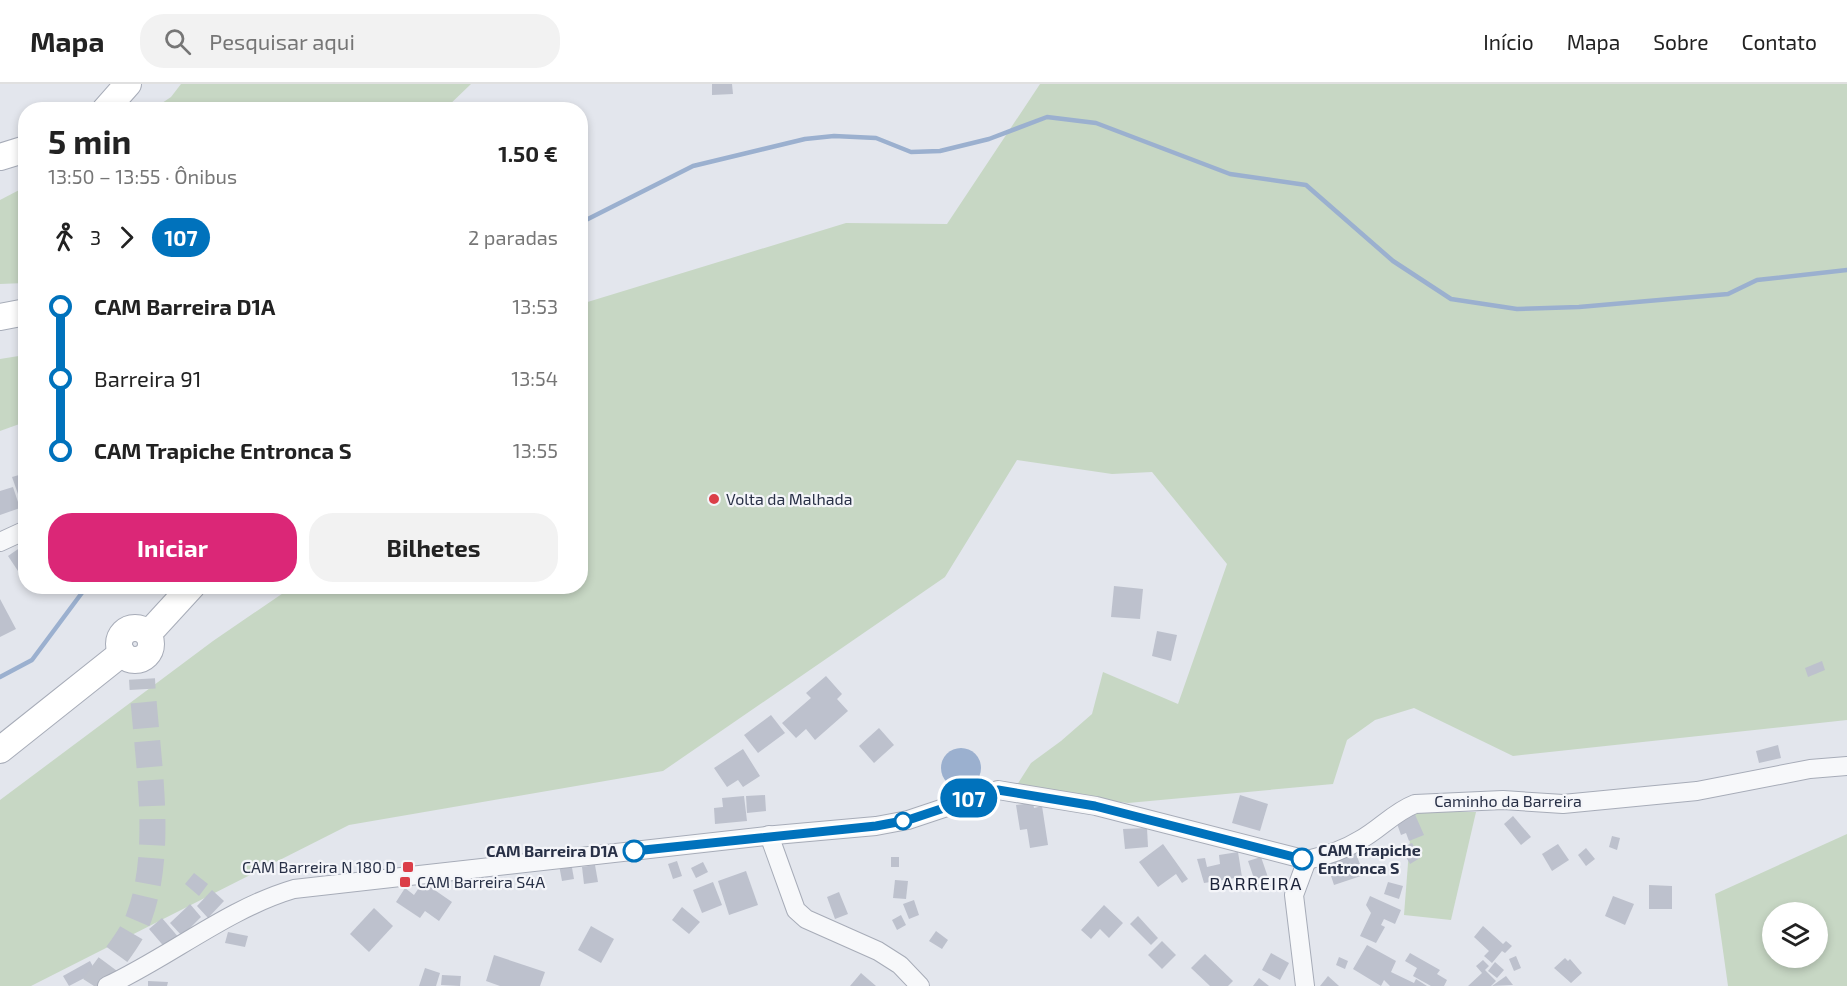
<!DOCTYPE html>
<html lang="pt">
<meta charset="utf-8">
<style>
:root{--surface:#fff;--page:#f2f2f2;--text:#222;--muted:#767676;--line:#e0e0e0;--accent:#db2777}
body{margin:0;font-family:"Exo 2",sans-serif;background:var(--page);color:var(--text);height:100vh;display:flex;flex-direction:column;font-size:22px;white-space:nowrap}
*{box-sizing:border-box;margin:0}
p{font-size:20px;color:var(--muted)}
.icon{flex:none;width:33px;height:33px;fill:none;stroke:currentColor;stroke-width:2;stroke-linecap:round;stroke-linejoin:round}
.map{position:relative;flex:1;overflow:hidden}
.panel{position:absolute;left:18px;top:18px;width:570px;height:492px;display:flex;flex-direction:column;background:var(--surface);border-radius:24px;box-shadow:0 3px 9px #0003}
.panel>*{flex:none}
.badge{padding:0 12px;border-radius:20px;font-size:21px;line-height:39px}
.fabs{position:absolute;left:1762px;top:818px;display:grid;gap:12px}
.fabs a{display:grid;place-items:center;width:66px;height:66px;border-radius:50%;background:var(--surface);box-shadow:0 3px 9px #0003;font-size:30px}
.map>.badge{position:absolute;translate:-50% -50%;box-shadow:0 0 0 3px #fff}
.legs{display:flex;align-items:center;gap:9px;height:66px;padding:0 30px;font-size:20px}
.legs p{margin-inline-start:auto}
.summary{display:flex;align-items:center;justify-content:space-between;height:102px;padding:0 30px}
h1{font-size:33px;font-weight:700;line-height:45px}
.button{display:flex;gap:12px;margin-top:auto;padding:12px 30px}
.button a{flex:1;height:69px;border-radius:24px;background:var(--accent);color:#fff;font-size:24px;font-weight:700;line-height:69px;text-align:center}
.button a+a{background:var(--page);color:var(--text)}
ul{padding:0 30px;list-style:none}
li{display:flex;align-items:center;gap:21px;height:72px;font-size:22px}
li i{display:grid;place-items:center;width:9px;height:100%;margin:0 8px;background:currentColor}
li i::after{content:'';width:15px;height:15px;margin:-8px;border:4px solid;border-radius:50%;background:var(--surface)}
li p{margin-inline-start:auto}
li:first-child i{background:linear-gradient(#0000 50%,currentColor 0)}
li:last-child i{background:linear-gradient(currentColor 50%,#0000 0)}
header{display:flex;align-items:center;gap:36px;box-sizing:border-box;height:84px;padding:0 30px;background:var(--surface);border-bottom:2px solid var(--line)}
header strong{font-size:28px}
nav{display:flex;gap:33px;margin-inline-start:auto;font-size:21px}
.search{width:420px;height:54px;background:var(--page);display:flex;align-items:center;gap:15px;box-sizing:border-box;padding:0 21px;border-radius:24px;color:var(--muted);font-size:22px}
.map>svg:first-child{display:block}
</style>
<header>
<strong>Mapa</strong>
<div class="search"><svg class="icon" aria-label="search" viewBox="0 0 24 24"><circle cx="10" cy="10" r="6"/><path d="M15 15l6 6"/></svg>Pesquisar aqui</div>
<nav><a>Início</a><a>Mapa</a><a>Sobre</a><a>Contato</a></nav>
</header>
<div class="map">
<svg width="1847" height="902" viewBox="0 0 1847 902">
<rect width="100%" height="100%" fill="#e3e6ed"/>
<!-- green -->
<g fill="#c7d7c4" fill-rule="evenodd">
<path d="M181 0H471L445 25H153L171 13Z"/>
<path d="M1040 0H1847V636L1513 672 1414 624 1375 636 1347 656 1333 700 1128 719 1015 704 1031 679 1061 657 1092 630 1103 588 1178 620 1227 480 1152 388 1112 390 1017 376 945 493 663 687 349 741 31 902H0V716L213 557 292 503 580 502 581 220 846 139 947 140Z"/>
<path d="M25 103V199L0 200V116Z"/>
<path d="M25 271V338L0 347V275Z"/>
<path d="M1412 728H1476L1451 836 1404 831Z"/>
<path d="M1847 750V902H1728L1715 810ZM1773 828H1818V873H1773Z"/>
</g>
<!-- water -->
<circle fill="#9bb0cf" cx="961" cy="684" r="20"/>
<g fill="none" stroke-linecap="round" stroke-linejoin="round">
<!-- stream -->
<g stroke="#9bb0cf" stroke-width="4.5">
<path d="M580 139 693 82 805 55 834 52 876 54 911 68 940 67 989 55 1047 33 1096 39 1230 90 1306 101 1393 177 1451 215 1517 225 1579 223 1728 210 1757 196 1847 186"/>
<path d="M0 593 32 576 87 502"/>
</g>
</g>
<!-- building -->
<g fill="#bdc1cd">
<path d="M712 0H732L733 10 712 11Z"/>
<path d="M26 389V427H24L12 393Z"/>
<path d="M13 403 20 424 0 431V407Z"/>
<path d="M21 463 26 469V482L18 487 8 472Z"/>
<path d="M1114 502 1143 505 1140 535 1111 533Z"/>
<path d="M0 515 16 545 0 553Z"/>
<path d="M1157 547 1177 551 1171 577 1152 572Z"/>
<path d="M1822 577 1825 586 1808 593 1805 584Z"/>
<path d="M826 592 842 610 837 615 848 627 815 656 806 645 796 654 782 639 811 614 806 609Z"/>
<path d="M771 631 785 649 758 669 744 651Z"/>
<path d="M879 644 894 661 874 679 859 662Z"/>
<path d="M1778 661 1781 674 1759 679 1756 667Z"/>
<path d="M743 665 760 692 743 703 738 696 727 703 714 684Z"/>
<path d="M765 711 766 727 747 729 746 712Z"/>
<path d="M1240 711 1268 720 1260 747 1232 739Z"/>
<path d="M744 712 747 737 715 740 714 724 723 723 722 714Z"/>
<path d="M1033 719 1034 724 1042 722 1048 761 1030 764 1027 745 1020 746 1016 721Z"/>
<path d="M1413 726 1424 751 1409 757 1406 749 1401 751 1395 734Z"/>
<path d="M1513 732 1531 753 1521 761 1504 740Z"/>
<path d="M1147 744 1148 763 1125 765 1123 745Z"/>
<path d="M1612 752 1620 754 1617 766 1609 763Z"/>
<path d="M1412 759 1420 774 1410 780 1401 764Z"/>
<path d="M1163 760 1188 795 1182 799 1176 790 1158 803 1139 778Z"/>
<path d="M1558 760 1569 776 1552 787 1542 770Z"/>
<path d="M1586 764 1595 775 1586 782 1578 771Z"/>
<path d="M1355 767 1364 791 1334 801 1326 777Z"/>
<path d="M1238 768 1242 793 1204 799 1197 775 1205 774 1207 783 1220 780 1219 771Z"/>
<rect x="891" y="773" width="8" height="10"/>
<path d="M1261 773 1271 802 1258 806 1248 777Z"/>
<path d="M677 777 682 792 673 795 668 780Z"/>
<path d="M571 778 574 795 562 797 559 781Z"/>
<path d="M703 778 708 788 696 794 691 784Z"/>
<path d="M595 781 598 798 584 800 582 783Z"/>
<path d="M746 787 758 821 729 831 718 797Z"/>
<path d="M194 789 208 800 199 812 185 800Z"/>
<path d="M895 796 908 797 906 815 893 814Z"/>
<path d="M423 798 452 818 439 837 425 827 420 834 396 818 405 804 414 811Z"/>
<path d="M713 798 722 821 702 829 693 806Z"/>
<path d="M1388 798 1403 802 1399 815 1384 810Z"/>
<path d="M1649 801 1672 802V825H1649Z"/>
<path d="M212 806 224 817 208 834 197 822Z"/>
<path d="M839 808 848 830 835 835 827 813Z"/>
<path d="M1370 812 1401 826 1395 840 1384 835 1381 841 1385 843 1376 859 1360 852 1371 829 1366 821Z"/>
<path d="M1613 812 1634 820 1625 841 1605 832Z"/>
<path d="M914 816 919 831 909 835 903 820Z"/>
<path d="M190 820 201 833 182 852 170 839Z"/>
<path d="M1104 821 1123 839 1109 854 1100 845 1091 855 1081 846Z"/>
<path d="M682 823 700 838 689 850 672 836Z"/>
<path d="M374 824 393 842 369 868 350 850Z"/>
<path d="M901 831 906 841 897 846 892 836Z"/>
<path d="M1138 832 1158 854 1151 861 1130 840Z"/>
<path d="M162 834 180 855 167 866 149 845Z"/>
<path d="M591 842 614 855 601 879 578 866Z"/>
<path d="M1483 842 1503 860 1506 857 1512 862 1505 869 1502 867 1492 879 1484 872 1489 867 1474 853Z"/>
<path d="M936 847 948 856 942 865 929 857Z"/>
<path d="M228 848 248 852 245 863 225 859Z"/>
<path d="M1162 857 1176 871 1162 885 1148 871Z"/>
<path d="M1367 861 1396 877 1391 888 1414 899 1416 895 1427 902H1390L1384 896 1381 902 1353 885Z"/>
<path d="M1271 869 1289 879 1280 896 1262 886Z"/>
<path d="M1410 869 1440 886 1437 890 1447 896 1444 902H1431L1413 892 1417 884 1405 877Z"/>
<path d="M1205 870 1233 897 1228 902H1210L1191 884Z"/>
<path d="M494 871 545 888 540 902H500L486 897Z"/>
<path d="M1516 872 1521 884 1514 887 1509 875Z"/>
<path d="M1339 873 1348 877 1345 885 1336 881Z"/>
<path d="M1565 874 1568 877 1570 875 1582 889 1571 899 1554 884Z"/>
<path d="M1483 876 1489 882 1485 886 1496 897 1491 902H1468L1482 889 1476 882Z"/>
<path d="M90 877 96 888 69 902 63 892Z"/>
<path d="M1495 878 1504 886 1497 894 1488 887Z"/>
<path d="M425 884 440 889 436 902H419Z"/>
<path d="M861 889 876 902H850Z"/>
<path d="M442 891 461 892 460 902 441 901Z"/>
<path d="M1328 892 1339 902H1320Z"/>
<path d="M1506 892 1513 901 1492 902Z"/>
<path d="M1259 894 1269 902H1253Z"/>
<path d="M148 897 168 898 167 902H148Z"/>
</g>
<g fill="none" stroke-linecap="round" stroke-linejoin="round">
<!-- secondary-tunnel -->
<path stroke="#bec2cc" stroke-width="26" stroke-dasharray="26 13" stroke-linecap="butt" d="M94 902C107 882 131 855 139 833 165 763 146 669 142 595"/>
<!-- street casing -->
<g stroke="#a7acb8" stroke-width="20">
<g id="street">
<path d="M0 458 26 446"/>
<path d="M769 751 796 826 806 835 878 867 900 881 920 902"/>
<path d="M107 902C171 872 227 825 294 805L775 751 876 742 908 736 998 706 1096 722 1307 776C1325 772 1344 766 1360 756 1380 745 1394 728 1415 720L1503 716 1563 720 1697 707 1810 685 1847 682"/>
<path d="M1305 902 1294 811 1307 776"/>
</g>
</g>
<!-- secondary casing -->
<g stroke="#a7acb8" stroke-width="28">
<g id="secondary">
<path d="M105 26 128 0"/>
<path d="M0 73 26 65"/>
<path d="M0 233 26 228"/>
<circle cx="135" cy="560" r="16"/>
<path d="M148 550 192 502"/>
<path d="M0 666 122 569"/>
</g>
</g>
<!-- street -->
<use href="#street" stroke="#f7f8fa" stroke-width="18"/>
<!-- secondary -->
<use href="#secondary" stroke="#fff" stroke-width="26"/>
</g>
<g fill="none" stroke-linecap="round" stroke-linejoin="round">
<!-- line-1 casing -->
<g stroke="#fff" stroke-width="14">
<path id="line-1" d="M634 767 876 742 908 736 998 706 1095 722 1302 775"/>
</g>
<!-- line-1 -->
<use href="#line-1" stroke="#0072bc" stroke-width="9"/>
</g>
<!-- markers -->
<g fill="#db3e48" stroke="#f4f5f9" stroke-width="2">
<circle cx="714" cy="415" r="6"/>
<rect x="402" y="777" width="12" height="12" rx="3"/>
<rect x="399" y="792" width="12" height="12" rx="3"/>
</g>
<g fill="#fff" stroke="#0072bc" stroke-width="3">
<circle cx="903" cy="737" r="8"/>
<circle cx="634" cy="767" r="10"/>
<circle cx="1302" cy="775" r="10"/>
</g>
<g text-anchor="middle" stroke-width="4.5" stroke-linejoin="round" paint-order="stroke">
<!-- poi labels -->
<g font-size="16" fill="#293147" stroke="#f4f5f9" text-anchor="start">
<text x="726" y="421">Volta da Malhada</text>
<text x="396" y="789" text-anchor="end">CAM Barreira N 180 D</text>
<text x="417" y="804">CAM Barreira S4A</text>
</g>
<!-- street labels -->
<g font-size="16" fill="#293147" stroke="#f4f5f9">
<text x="1508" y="723">Caminho da Barreira</text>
</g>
<!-- stop labels -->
<g font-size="16" font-weight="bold" fill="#293147" stroke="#f4f5f9" text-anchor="start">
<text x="1318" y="772">CAM Trapiche<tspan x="1318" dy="18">Entronca S</tspan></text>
<text x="618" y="773" text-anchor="end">CAM Barreira D1A</text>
</g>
<!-- neighbourhood labels -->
<g font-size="18" letter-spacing="1.5" fill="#1b2238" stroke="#f4f5f9">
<text x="1256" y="806">BARREIRA</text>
</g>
</g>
</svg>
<div class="fabs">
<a><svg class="icon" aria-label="layers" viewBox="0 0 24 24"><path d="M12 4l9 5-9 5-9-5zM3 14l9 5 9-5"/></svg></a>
</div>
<b class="badge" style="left:969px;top:714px;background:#0072bc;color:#fff">107</b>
<section class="panel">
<div class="summary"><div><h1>5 min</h1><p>13:50 – 13:55 · Ônibus</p></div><b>1.50 €</b></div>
<div class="legs"><svg class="icon" aria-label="walk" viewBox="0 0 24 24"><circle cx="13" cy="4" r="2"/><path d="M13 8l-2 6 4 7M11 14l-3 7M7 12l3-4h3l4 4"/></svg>3<svg class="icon" aria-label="forward" viewBox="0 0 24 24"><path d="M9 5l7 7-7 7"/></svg><b class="badge" style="background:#0072bc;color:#fff">107</b><p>2 paradas</p></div>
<ul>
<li><i style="color:#0072bc"></i><b>CAM Barreira D1A</b><p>13:53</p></li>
<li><i style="color:#0072bc"></i><span>Barreira 91</span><p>13:54</p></li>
<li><i style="color:#0072bc"></i><b>CAM Trapiche Entronca S</b><p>13:55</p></li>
</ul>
<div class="button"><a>Iniciar</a><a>Bilhetes</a></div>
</section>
</div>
